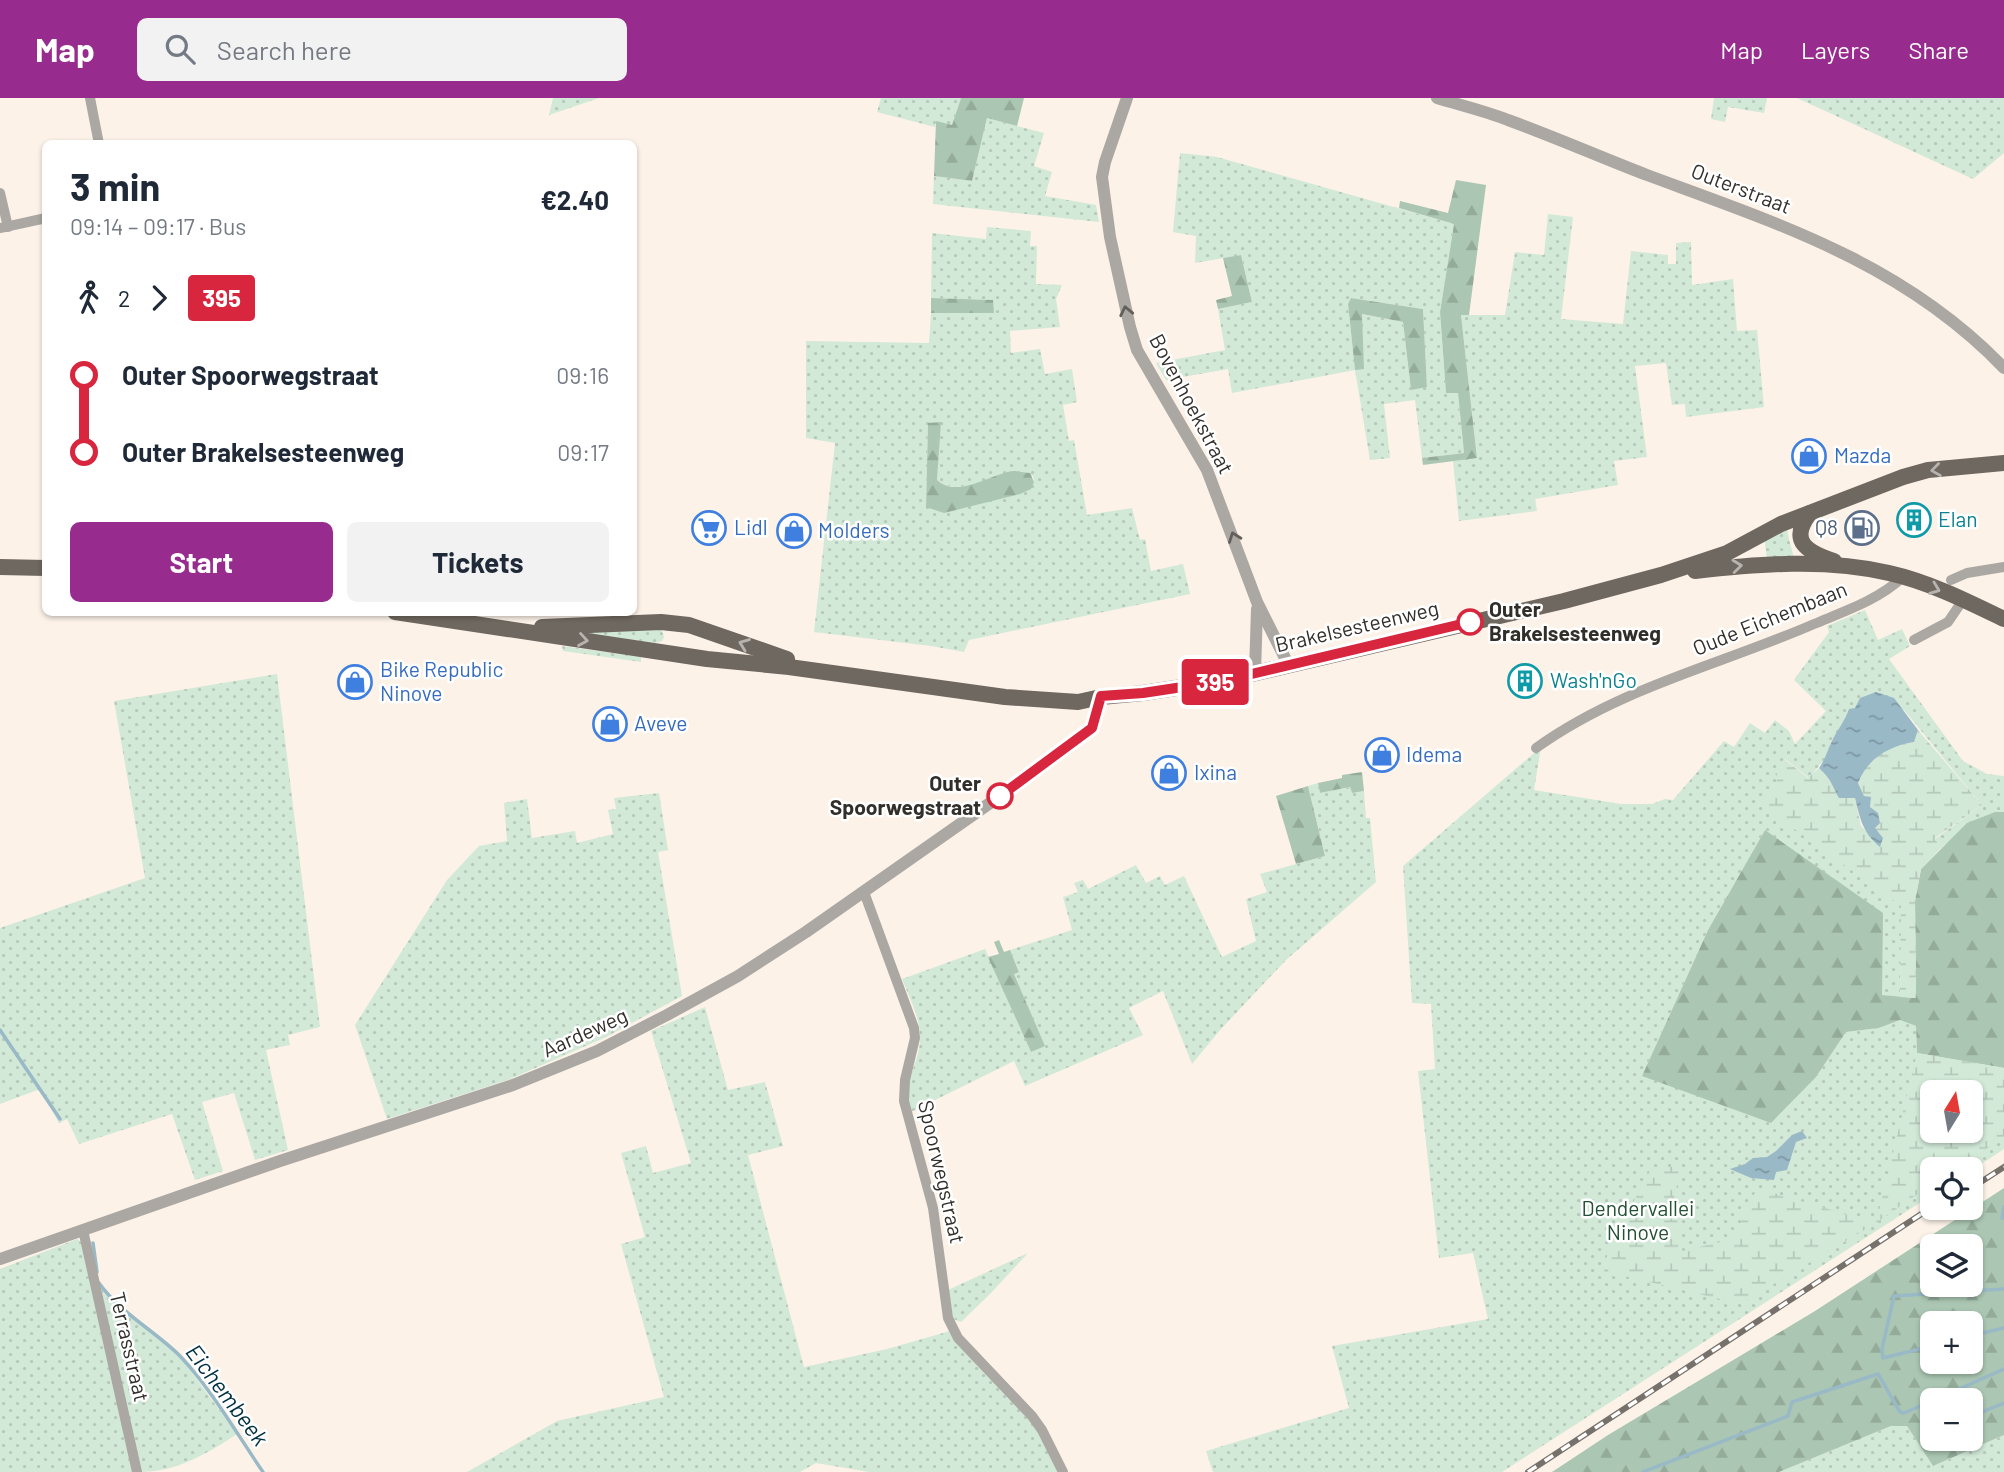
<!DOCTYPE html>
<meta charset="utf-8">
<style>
:root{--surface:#fff;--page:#f2f2f3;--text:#1f2937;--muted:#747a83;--accent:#972c8e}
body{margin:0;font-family:Barlow,sans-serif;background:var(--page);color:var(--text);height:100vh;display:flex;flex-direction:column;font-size:26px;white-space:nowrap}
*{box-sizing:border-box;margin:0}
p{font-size:23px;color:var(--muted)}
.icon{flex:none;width:38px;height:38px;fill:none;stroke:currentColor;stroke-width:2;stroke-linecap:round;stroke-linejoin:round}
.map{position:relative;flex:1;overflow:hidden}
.sheet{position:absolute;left:42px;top:42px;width:595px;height:476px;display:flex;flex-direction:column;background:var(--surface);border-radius:10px;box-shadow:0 2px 5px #0004}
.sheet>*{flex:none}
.badge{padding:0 14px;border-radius:5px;font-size:24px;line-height:46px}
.needle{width:46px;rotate:11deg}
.fabs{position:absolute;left:1920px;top:982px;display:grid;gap:14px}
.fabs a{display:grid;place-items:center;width:63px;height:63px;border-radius:10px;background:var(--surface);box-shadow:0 2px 5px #0004;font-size:35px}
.map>.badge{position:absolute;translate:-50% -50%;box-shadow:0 0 0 4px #fff}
.legs{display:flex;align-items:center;gap:10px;height:77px;padding:0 28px;font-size:23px}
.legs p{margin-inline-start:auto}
.head{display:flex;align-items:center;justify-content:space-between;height:119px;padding:0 28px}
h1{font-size:38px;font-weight:700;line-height:52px}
.cta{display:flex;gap:14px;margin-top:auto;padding:14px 28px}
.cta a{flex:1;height:80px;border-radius:10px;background:var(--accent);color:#fff;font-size:28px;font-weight:700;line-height:80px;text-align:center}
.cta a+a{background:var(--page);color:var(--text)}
ul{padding:0 28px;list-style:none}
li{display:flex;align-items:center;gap:24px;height:77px;font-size:26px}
li i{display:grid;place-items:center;width:10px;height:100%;margin:0 9px;background:currentColor}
li i::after{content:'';width:18px;height:18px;margin:-9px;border:5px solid;border-radius:50%;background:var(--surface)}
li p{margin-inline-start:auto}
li:first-child i{background:linear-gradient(#0000 50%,currentColor 0)}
li:last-child i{background:linear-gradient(currentColor 50%,#0000 0)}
header{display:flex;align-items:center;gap:42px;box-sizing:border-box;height:98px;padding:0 35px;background:var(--accent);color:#fff}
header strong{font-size:33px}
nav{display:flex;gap:38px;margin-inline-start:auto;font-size:24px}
.search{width:490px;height:63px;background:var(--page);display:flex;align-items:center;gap:18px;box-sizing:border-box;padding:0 24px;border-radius:10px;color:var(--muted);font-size:26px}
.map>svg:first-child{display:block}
</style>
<header>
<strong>Map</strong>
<div class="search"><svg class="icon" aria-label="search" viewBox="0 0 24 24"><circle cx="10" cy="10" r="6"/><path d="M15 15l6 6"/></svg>Search here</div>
<nav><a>Map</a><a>Layers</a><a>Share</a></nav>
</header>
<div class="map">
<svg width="2004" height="1374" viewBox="0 0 2004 1374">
<defs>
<pattern id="grass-dots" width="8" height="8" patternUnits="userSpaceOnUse" patternTransform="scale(1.75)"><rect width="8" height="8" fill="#d2e9d8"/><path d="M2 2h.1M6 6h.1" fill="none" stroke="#b5c8ba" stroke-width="1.8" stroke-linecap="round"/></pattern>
<pattern id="forest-firs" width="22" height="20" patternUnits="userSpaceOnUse" patternTransform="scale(1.75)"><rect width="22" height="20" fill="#abc7b3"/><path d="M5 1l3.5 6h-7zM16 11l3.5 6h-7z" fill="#94ab9a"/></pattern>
<pattern id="wetland-marsh" width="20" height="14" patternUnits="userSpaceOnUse" patternTransform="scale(1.75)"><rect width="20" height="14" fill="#d2e9d8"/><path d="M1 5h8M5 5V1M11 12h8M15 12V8" fill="none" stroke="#b5c8ba"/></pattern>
<pattern id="water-ripples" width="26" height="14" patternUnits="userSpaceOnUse" patternTransform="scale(1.75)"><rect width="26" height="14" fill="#99b9c7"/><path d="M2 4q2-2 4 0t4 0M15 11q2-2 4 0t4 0" fill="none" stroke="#7d97a2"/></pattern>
</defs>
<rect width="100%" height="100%" fill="#fcf2e8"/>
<!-- grass -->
<g fill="url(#grass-dots)" fill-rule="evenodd">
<path d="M553 0H599L549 17Z"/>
<path d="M881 0H961L952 27 936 24 935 29 877 14Z"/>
<path d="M1714 0H1767L1764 15 1728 9 1725 24 1711 21Z"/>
<path d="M1797 0H2004V55L1973 81Z"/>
<path d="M987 20 1044 35 1034 68 1052 74 1045 98 1096 107 1099 124 933 106 934 78 972 83Z"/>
<path d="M1180 55 1217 59 1454 126 1440 214 1446 295H1458L1464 355 1422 360 1415 302 1384 306 1390 360 1370 362 1355 272 1232 295 1228 271 1166 282 1156 265 1225 252 1218 211 1252 204 1241 157 1195 165 1196 138 1173 134ZM1351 200 1423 211 1427 288 1411 292 1403 224 1361 216 1355 271 1348 207Z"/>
<path d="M1548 116 1573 119 1561 221 1623 226 1631 153 1668 157V166H1676V145L1691 144 1692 187 1733 181 1737 233 1757 232 1764 309 1686 319 1685 306 1672 307 1666 265 1635 268 1647 359 1614 363 1618 387 1535 401 1537 413 1459 423 1453 363 1477 359 1461 217H1505L1515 154 1544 157Z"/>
<path d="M987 129 1031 133 1030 148H1037L1036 186 1062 187 1056 201 1060 229 1010 233 1011 255 1040 251 1045 276 1072 271 1077 304 1063 307 1069 343 1074 342 1087 417 1132 410 1140 442 1145 441 1151 473 1183 466 1190 496 969 542 964 554 931 548 814 534 835 345 806 340V243L929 245 931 215H993V202L931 200 932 135 986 141ZM940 324 937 382C958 400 989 378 1012 374 1018 373 1027 377 1033 378L1034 384 926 409 928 326Z"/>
<path d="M1787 428C1787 440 1794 454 1793 460L1767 461 1764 438Z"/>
<path d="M1865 512 1878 542 1902 531 1910 548 1889 561 1963 663 1987 676 2004 678V714C1986 713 1954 739 1940 751L1935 741 1982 707 1904 612 1849 611 1846 621 1831 644 1828 657 1809 680 1785 661 1779 679 1762 707 1902 808 1900 899 1882 897 1765 732 1708 832 1642 978 1816 979 1846 934 1879 930 1900 922 1916 928 1917 955 2004 970V1051L1971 1073 1932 1071V1097L1502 1374H1213L1206 1353 1349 1310 1332 1248 1488 1221 1473 1155 1439 1160 1418 973 1435 971 1431 906 1412 905 1403 768 1541 649 1534 692 1621 706H1652L1665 701 1673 702 1724 643 1734 649 1750 625 1765 635 1775 622 1789 633 1795 646 1826 613 1794 582 1796 579 1829 534 1827 528ZM1932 994H1970V1032H1932Z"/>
<path d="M661 530 664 539 662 543 655 545 572 534Z"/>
<path d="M562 548 641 559V564L563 553Z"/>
<path d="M277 576 320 929 288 937 290 947 266 952 288 1052 255 1062 234 995 202 1004 223 1073 195 1082 172 1016 79 1046 67 1021 59 1025 40 991 0 1006V830L145 780 114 603Z"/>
<path d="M1318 685 1320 695 1350 689 1352 695 1364 693 1366 720H1370L1376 784 1286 862 1221 931 1192 966 1163 893 1129 910 1143 937 1025 988 1014 963 911 1014C901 979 920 969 920 939 920 919 909 899 902 881L985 851 1031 954 1044 947 1014 876 1019 873 1010 852 1072 832 1063 799 1078 794 1074 785 1083 782 1088 791 1136 767 1146 785 1160 778 1165 787 1184 778 1222 859 1256 843 1246 801 1267 794 1260 776 1325 758 1308 688Z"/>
<path d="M659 695 668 752 658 754 682 898 606 939 508 982 387 1021 355 927 447 782 479 748 507 743 504 705 527 701 532 740 575 733 577 745 613 736 608 712 616 711 614 700Z"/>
<path d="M705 909 728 992 765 984 783 1048 748 1057 804 1269 887 1251 950 1233 1039 1333 1059 1374H869L816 1365 800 1374H467L557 1323 664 1299 621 1146 645 1139 621 1055 646 1048 653 1075 691 1065 651 933Z"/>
<path d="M77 1141 81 1144 132 1374H0V1171Z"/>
<path d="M1028 1155 990 1196 961 1224 953 1221 948 1192Z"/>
<path d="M101 1189 179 1257 237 1336C206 1356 177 1374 139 1374Z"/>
<path d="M1891 1328H1907L1933 1368 2004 1337V1374H1779Z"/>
</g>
<!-- forest -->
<g fill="url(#forest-firs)" fill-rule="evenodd">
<path d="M961 0H1024L1017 28 987 20 972 83 934 78 936 23 952 27Z"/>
<path d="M1456 82 1486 87 1469 217H1461L1477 360 1423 367 1422 360 1464 355 1458 295H1446L1440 214 1454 126 1399 110 1400 103 1448 115Z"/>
<path d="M1241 157 1252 204 1218 211 1216 202 1232 198 1223 160Z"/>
<path d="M931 200 993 202 994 215H931Z"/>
<path d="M1351 200 1423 211 1427 289 1411 292 1403 224 1362 216 1364 271 1355 272 1348 206Z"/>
<path d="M941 324 937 382C958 401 990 376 1013 373 1018 373 1025 375 1030 375L1034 384 1031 391 1020 396 944 415 926 409 928 325Z"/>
<path d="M1362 674 1364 693 1352 695 1350 689 1320 695 1318 685 1342 680V677Z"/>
<path d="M1308 688 1325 758 1296 766 1276 698Z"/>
<path d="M1995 714H2004V970L1917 955 1916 928 1900 922 1879 930 1846 934 1816 979 1771 1025 1642 978 1708 832 1765 732 1883 815 1882 897 1916 900 1915 803 1921 771 1967 725Z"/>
<path d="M999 842 1004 854 1010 852 1019 874 1014 876 1045 948 1031 954 988 859 999 856 994 844Z"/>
<path d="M2004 1090V1337L1933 1368 1907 1328H1891L1779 1374H1552L1608 1337 1815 1213ZM1932 1148H1970V1186H1932ZM1932 1225H1970V1264H1932ZM1932 1302H1970V1340H1932Z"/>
</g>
<!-- wetland -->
<g fill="url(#wetland-marsh)" fill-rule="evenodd">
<path d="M1918 632 1982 707 1935 740 1940 751 1921 771 1915 803 1916 900 1900 899 1901 808 1761 707 1779 679 1773 675 1784 661 1808 680 1819 670 1855 700 1861 728 1866 733 1875 730 1869 709 1858 685C1868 659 1888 648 1914 644Z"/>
<path d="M1917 955 2004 970V1040L1953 1071H1932V1086L1876 1125 1740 1206 1604 1173 1608 1152 1652 1069H1681L1674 1101 1682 1153 1733 1141 1757 1090 1876 1125ZM1932 994H1970V1032H1932Z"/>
</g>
<!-- water -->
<g fill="url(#water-ripples)">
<path d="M1876 594 1894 600 1918 632 1914 644C1889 648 1868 660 1858 685L1864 698 1871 699 1870 709 1878 715 1880 725 1875 730 1883 740 1880 749C1863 735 1860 721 1855 700H1839C1831 686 1832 682 1819 670 1826 660 1827 653 1832 643 1837 632 1845 623 1849 611L1855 610 1860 600Z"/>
<path d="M1802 1033 1807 1040 1796 1044 1787 1072 1776 1074 1774 1082 1751 1080 1730 1071 1745 1066 1753 1060 1767 1059 1776 1053 1792 1037Z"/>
</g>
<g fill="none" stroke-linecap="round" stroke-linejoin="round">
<!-- stream -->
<g stroke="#99b9c7" stroke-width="3.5">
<path d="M0 932 60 1021"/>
<path d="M2004 1109 2002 1120H2004"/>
<path d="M93 1145 97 1174"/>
<path d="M99 1185C121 1216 154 1232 180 1258 212 1292 237 1336 263 1374"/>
<path d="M1970 1238 2004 1230"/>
<path d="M1932 1248 1883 1260 1882 1251 1894 1198 2004 1191"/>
<path d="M1934 1302 2004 1271"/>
<path d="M1970 1319 2004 1305"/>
<path d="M1928 1336 1932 1334"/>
<path d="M1643 1374 1788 1318 1792 1304 1878 1276 1900 1314 1904 1315 1932 1303"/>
</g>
<!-- minor -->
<g stroke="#aba7a3" stroke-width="10">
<path d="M90 0 99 46"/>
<path d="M0 95 8 129"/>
<path d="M0 130 46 120"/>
<path d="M1951 482 1967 475 2004 469"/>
<path d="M1914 542 1948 524 1963 502"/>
<path d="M1536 650C1621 589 1720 567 1814 526 1845 513 1878 502 1903 479"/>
<path d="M864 794 914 930 915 940 905 982 904 1003 933 1110 948 1220 958 1240 1032 1318 1042 1332 1063 1374"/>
<path d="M83 1132 137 1374"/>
</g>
<!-- tertiary -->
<g stroke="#aba7a3" stroke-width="12">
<path d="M1127 0 1105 64 1102 79 1110 139 1130 229 1137 252 1207 372 1257 504 1288 566"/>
<path d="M1437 0C1460 7 1485 13 1508 22 1555 39 1600 59 1647 77 1779 126 1903 165 2004 270"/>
<path d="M1255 574 1257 511"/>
<path d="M0 1161 280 1063 513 987 597 953 667 917 738 878 806 834 1000 698 1092 630 1101 599"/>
</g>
<!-- primary -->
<g stroke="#6f6860" stroke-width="16">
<path d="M1810 415C1788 443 1807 454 1834 463"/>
<path d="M0 469 46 470"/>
<path d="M1695 473C1759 466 1826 460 1889 475 1929 484 1967 503 2004 521"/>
<path d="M395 514 707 561 789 569 1005 599 1078 604 1101 599 1143 595 1222 583 1564 503 1661 477 1727 455 1781 426 1903 379 1928 372 2004 365"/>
<path d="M542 529 661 524 689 527 787 561"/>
</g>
<!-- rail casing -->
<g stroke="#77716b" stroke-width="6">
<g id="rail">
<path d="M1970 1091 2004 1069"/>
<path d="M1528 1374 1932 1109"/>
</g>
</g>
<!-- rail -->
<use href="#rail" stroke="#fff" stroke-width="3.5" stroke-dasharray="10" stroke-linecap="butt"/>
</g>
<!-- one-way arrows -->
<defs><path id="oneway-chevron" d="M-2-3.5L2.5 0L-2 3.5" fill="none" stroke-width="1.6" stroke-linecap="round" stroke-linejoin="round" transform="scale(1.75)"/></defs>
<g stroke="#625f5b">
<use href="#oneway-chevron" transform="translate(1126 213) rotate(-102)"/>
<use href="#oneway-chevron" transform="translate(1234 439) rotate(-110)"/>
</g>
<g stroke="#b7b4b0">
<use href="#oneway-chevron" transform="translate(1936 372) rotate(172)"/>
<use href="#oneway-chevron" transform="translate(1737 468) rotate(-6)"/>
<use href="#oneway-chevron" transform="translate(1935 491) rotate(21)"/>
<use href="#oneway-chevron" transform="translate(583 542) rotate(9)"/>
<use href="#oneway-chevron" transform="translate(744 546) rotate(-159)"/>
</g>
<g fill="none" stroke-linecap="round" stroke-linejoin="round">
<!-- line-1 casing -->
<g stroke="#fff" stroke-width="16">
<path id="line-1" d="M1000 698 1092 630 1101 598 1143 595 1222 583 1470 524"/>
</g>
<!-- line-1 -->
<use href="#line-1" stroke="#d7263d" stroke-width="10"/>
</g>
<!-- icons -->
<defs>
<g id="shop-ring" transform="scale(1.75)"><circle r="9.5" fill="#fff" stroke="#3f7fe0" stroke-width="1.5"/><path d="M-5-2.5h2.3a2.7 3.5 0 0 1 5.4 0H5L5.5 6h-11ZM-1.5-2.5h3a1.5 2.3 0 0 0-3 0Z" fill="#3f7fe0"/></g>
<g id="building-ring" transform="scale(1.75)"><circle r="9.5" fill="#fff" stroke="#0f9aa8" stroke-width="1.5"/><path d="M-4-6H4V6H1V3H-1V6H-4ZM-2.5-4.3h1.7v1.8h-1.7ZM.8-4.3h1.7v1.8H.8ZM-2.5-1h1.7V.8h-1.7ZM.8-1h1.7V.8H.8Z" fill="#0f9aa8"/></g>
<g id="supermarket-ring" transform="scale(1.75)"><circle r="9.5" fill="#fff" stroke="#3f7fe0" stroke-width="1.5"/><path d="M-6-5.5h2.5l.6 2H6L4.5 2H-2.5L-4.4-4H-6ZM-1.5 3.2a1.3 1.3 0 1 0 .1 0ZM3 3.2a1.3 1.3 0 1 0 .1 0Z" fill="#3f7fe0"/></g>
<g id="fuel-ring" transform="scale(1.75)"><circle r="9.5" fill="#fff" stroke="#5c6f8a" stroke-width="1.5"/><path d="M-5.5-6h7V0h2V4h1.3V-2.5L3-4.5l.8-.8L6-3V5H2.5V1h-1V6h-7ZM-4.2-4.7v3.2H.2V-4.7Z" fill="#5c6f8a"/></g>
</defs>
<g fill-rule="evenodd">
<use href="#shop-ring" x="1809" y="358"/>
<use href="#building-ring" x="1914" y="422"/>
<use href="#supermarket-ring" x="709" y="430"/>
<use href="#fuel-ring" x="1862" y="430"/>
<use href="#shop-ring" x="794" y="433"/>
<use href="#building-ring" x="1525" y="583"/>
<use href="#shop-ring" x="355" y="584"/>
<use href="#shop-ring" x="610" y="626"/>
<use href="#shop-ring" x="1382" y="657"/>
<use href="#shop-ring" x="1169" y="675"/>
</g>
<!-- markers -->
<g fill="#fff" stroke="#d7263d" stroke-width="3.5">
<circle cx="1470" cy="524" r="12"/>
<circle cx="1000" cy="698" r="12"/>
</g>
<g text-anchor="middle" stroke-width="5" stroke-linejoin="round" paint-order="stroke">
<!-- street labels -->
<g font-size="21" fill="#322f2b" stroke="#fff">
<text transform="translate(1741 91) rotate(21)" y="7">Outerstraat</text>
<text transform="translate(1191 306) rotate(62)" y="7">Bovenhoekstraat</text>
<text transform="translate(1770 521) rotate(-22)" y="7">Oude Eichembaan</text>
<text transform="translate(1357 529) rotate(-13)" y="7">Brakelsesteenweg</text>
<text transform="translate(585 935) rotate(-24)" y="7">Aardeweg</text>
<text transform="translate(941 1074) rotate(77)" y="7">Spoorwegstraat</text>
<text transform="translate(129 1249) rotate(77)" y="7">Terrasstraat</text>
</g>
<!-- shop labels -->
<g font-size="21" fill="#366cbe" stroke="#fff" text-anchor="start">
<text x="1834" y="365">Mazda</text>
<text x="734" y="437">Lidl</text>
<text x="818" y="440">Molders</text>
<text x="380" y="579">Bike Republic<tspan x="380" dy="24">Ninove</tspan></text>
<text x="634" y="633">Aveve</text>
<text x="1406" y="664">Idema</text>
<text x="1194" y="682">Ixina</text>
</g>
<!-- culture labels -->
<g font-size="21" fill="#0d838f" stroke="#fff" text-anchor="start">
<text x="1938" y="429">Elan</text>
<text x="1550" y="590">Wash'nGo</text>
</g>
<!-- service labels -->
<g font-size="21" fill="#4e5e75" stroke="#fff" text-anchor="end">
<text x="1838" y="437">Q8</text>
</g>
<!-- stop labels -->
<g font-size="21" font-weight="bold" fill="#322f2b" stroke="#fff" text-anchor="start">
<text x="1489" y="519">Outer<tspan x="1489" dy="24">Brakelsesteenweg</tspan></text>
<text x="981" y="693" text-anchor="end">Outer<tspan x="981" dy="24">Spoorwegstraat</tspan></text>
</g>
<!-- park labels -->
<g font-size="21" fill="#245135" stroke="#fff">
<text x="1638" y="1118">Dendervallei<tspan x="1638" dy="24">Ninove</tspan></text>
</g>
<!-- water labels -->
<g font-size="23" font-style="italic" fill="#003040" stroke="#fff">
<text transform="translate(227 1297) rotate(53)" y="8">Eichembeek</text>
</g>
</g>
</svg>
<div class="fabs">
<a><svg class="needle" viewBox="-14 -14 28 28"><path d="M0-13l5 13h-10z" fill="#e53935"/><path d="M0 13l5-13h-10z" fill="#747a83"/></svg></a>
<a><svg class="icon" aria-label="locate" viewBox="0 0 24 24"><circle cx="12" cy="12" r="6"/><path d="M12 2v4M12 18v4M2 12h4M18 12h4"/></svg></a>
<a><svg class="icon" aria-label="layers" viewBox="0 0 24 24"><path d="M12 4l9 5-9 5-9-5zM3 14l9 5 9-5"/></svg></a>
<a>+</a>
<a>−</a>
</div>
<b class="badge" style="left:1215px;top:584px;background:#d7263d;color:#fff">395</b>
<section class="sheet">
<div class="head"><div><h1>3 min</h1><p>09:14 – 09:17 · Bus</p></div><b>€2.40</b></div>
<div class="legs"><svg class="icon" aria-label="walk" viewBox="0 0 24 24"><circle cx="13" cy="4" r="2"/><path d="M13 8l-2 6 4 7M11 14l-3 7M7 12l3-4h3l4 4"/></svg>2<svg class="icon" aria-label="forward" viewBox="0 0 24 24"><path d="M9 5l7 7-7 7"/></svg><b class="badge" style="background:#d7263d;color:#fff">395</b></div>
<ul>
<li><i style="color:#d7263d"></i><b>Outer Spoorwegstraat</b><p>09:16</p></li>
<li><i style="color:#d7263d"></i><b>Outer Brakelsesteenweg</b><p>09:17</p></li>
</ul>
<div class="cta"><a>Start</a><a>Tickets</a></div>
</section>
</div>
